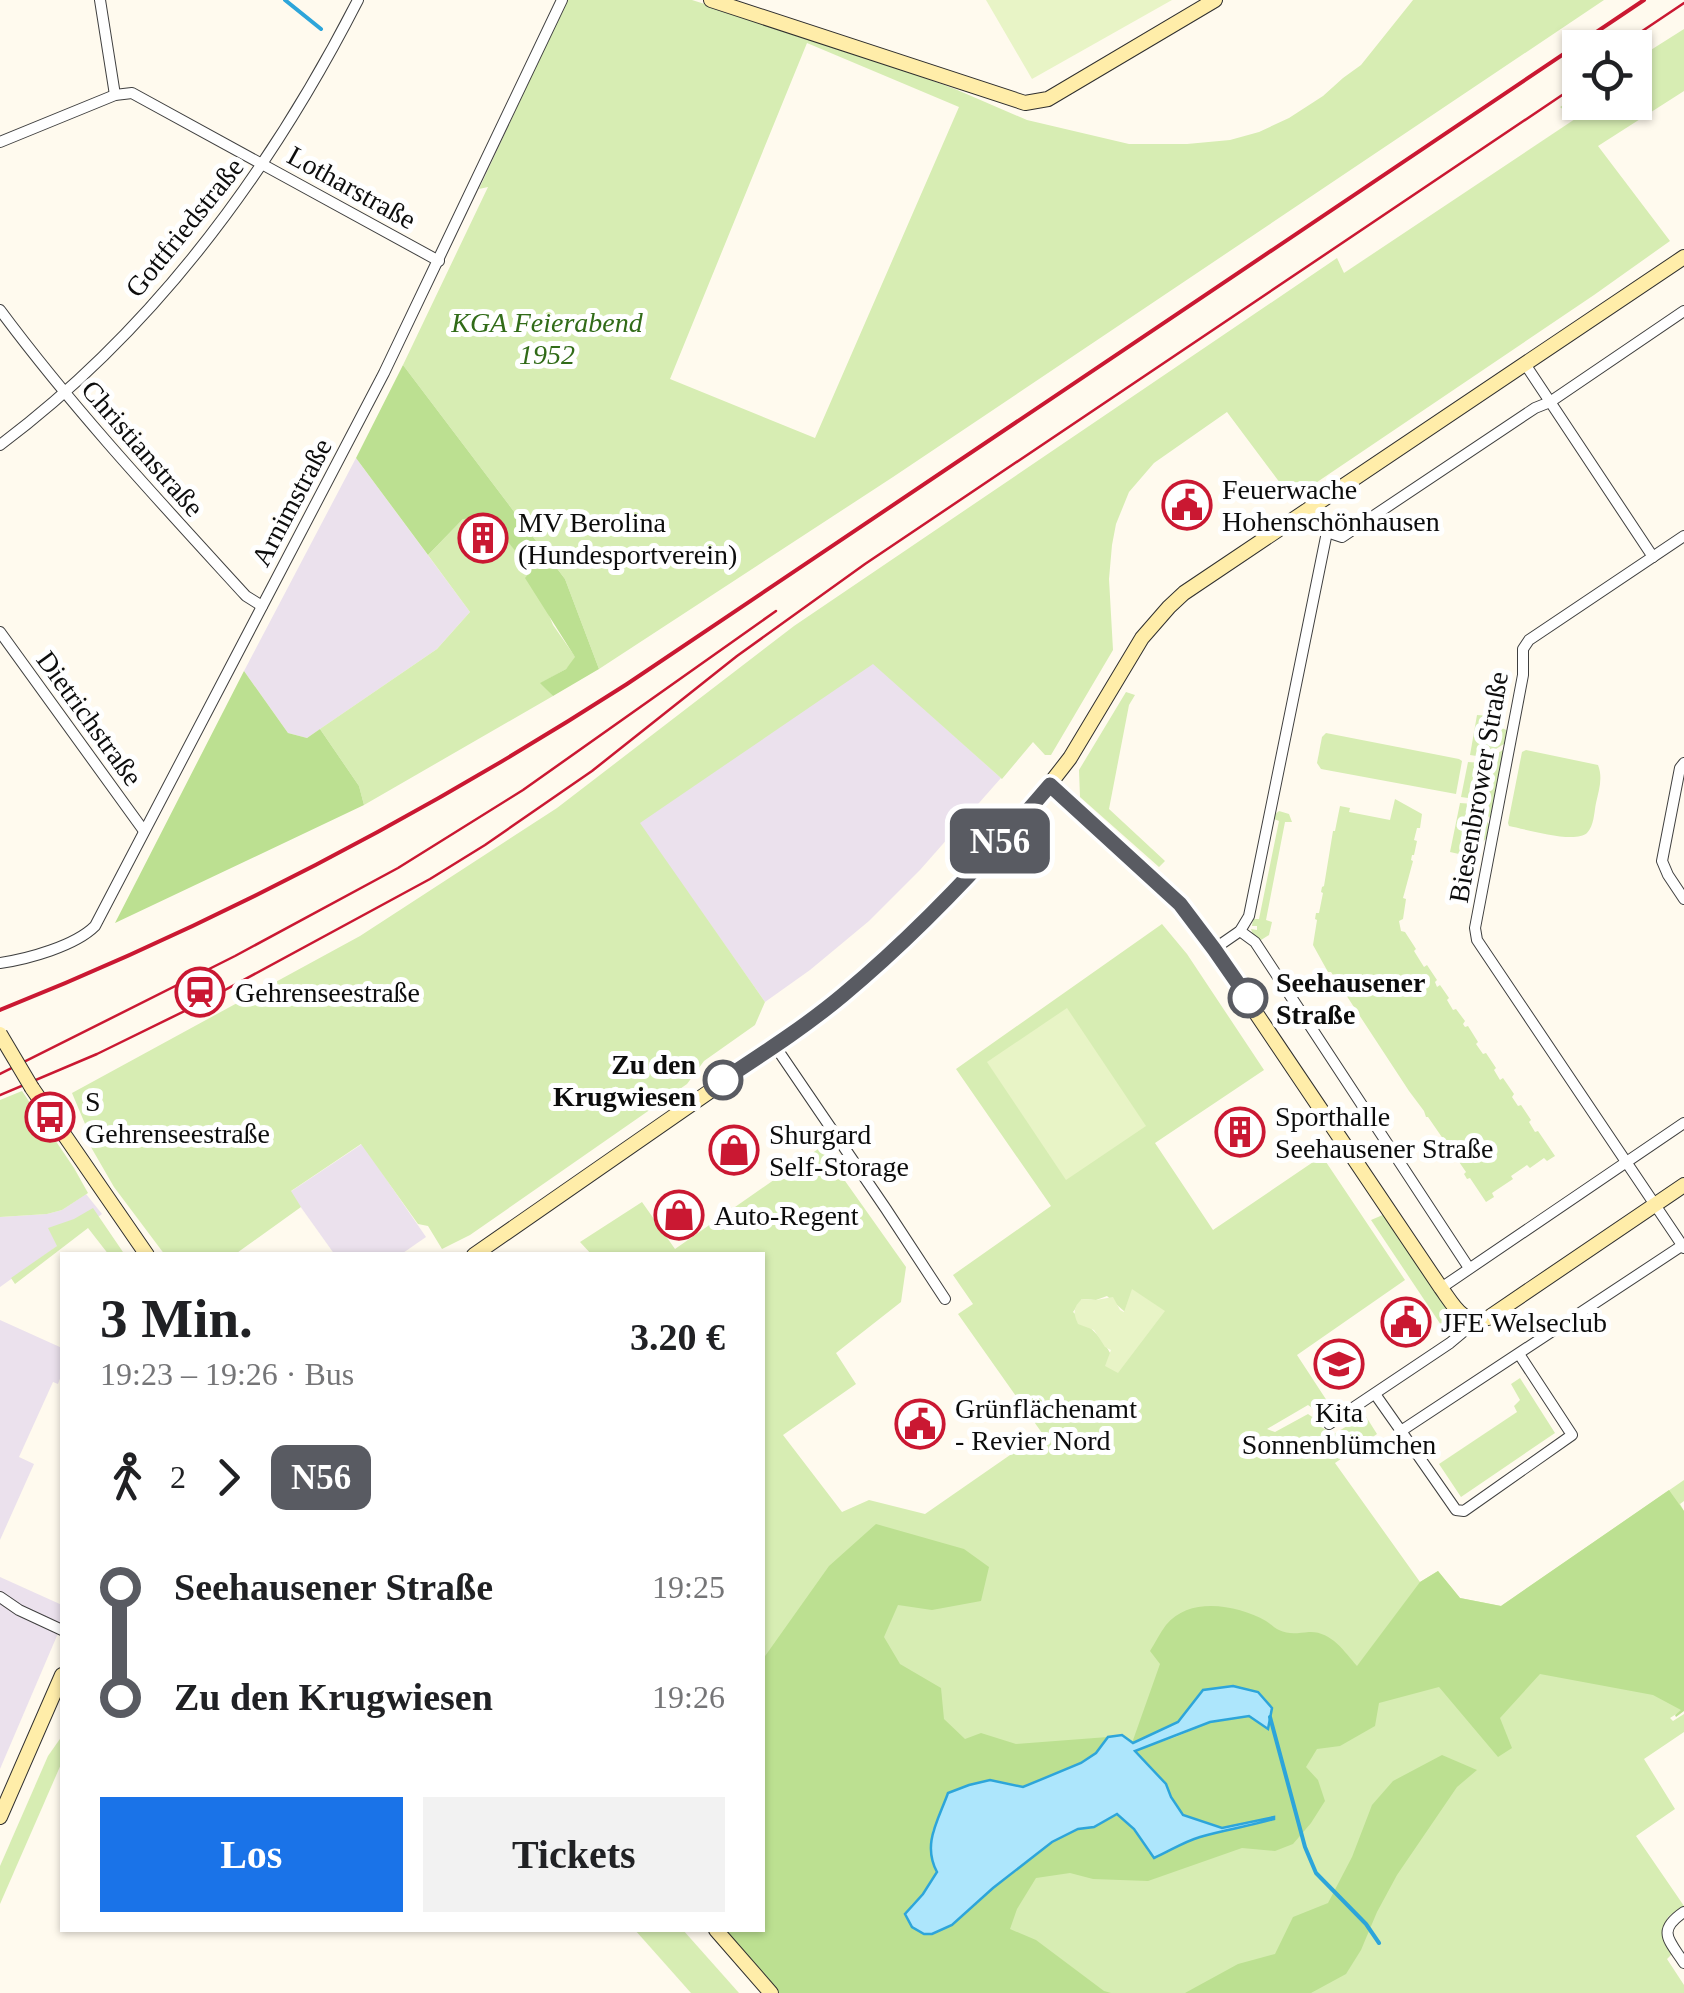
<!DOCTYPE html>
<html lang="de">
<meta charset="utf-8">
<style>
:root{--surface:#fff;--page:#f2f2f2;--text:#202124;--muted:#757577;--accent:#1a73e8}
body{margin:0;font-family:"Times New Roman",serif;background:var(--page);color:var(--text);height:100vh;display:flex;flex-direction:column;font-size:38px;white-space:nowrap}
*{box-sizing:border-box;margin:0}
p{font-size:32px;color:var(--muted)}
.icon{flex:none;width:55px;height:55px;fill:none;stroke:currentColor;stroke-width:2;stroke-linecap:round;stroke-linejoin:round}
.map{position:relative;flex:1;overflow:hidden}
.sheet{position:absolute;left:60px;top:1252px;width:705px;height:680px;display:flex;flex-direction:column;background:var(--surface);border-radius:0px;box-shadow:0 2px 8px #0004}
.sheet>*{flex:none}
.badge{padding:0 20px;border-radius:15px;font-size:35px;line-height:65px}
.tools{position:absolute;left:1562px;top:30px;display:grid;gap:20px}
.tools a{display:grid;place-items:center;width:90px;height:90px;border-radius:0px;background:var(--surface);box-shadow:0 2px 8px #0004;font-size:50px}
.map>.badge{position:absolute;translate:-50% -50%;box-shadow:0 0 0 5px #fff}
.legs{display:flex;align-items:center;gap:15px;height:110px;padding:0 40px;font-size:32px}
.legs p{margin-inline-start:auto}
.summary{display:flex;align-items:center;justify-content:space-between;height:170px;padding:0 40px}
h1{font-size:55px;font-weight:700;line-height:75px}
.button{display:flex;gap:20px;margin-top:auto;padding:20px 40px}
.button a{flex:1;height:115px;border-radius:0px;background:var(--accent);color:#fff;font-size:40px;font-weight:700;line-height:115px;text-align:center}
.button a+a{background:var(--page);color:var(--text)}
ul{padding:0 40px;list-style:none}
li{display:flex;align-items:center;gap:35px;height:110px;font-size:38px}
li i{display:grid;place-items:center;width:15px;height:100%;margin:0 12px;background:currentColor}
li i::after{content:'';width:25px;height:25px;margin:-12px;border:8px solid;border-radius:50%;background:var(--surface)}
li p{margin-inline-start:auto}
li:first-child i{background:linear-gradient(#0000 50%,currentColor 0)}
li:last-child i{background:linear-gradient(currentColor 50%,#0000 0)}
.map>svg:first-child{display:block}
</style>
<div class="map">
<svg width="1684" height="1993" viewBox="0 0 1684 1993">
<rect width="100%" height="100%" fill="#fffaee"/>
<!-- industrial -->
<g fill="#ebe1ed">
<path d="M356 458 470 612 437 649 307 738 288 733 244 671Z"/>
<path d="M873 663 1001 778 920 870 869 921 810 970 765 1002 639 823Z"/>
<path d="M362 1144 426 1237 400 1255H335L290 1192Z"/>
<path d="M86 1194 102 1214 0 1287V1217L47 1214 62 1210Z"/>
<path d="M0 1320 62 1348V1373L58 1384 53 1382 19 1457 34 1464 0 1540Z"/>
<path d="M0 1577 62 1605V1624L0 1769Z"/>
</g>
<!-- green -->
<g fill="#d7edb3" fill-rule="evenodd">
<path d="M567 0H692L828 43 955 89 1027 120 1129 144H1187L1230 140 1259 132 1289 118 1323 96 1343 78 1361 65 1413 0H1604L893 477 599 669 565 579 403 365 488 187 479 189ZM807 43 959 107 815 438 670 379Z"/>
<path d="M1684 29V91L1598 146 1670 241 1594 295 1292 499 1227 412 1154 463 1129 492 1116 524 1112 545 1109 579 1113 650 1051 755H1045L1033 742 1002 779 873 664 640 823 765 1002 755 1025 704 1061 687 1084 470 1235 442 1249 428 1226 418 1224 361 1144 291 1191 301 1207 234 1255H165L114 1187 84 1135 88 1131 72 1093 360 936 557 808 794 626 1337 258 1344 273 1575 119 1560 107 1580 94V102H1635V60Z"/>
<path d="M489 517 531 571 553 625 576 658 566 669 541 683 553 696 364 805 359 786 320 729 437 649 470 612 428 555 463 519Z"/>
<path d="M1126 692 1135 695 1129 705 1109 809 1165 861 1159 867 1080 797 1079 770Z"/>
<path d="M1477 715 1491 716 1499 727 1509 731 1507 742 1483 757 1470 755Z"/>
<path d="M1326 733 1459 759 1462 761 1456 794 1321 769 1317 763 1322 737Z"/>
<path d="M1506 748 1492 821 1475 799 1461 797 1468 762 1482 763Z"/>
<path d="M1526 750 1598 765C1603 778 1599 790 1596 803 1594 813 1594 826 1587 833 1575 844 1525 829 1509 826L1508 823 1522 752Z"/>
<path d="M1395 799 1422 814 1420 828H1417L1414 840 1417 841 1414 855H1412L1411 860 1413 861 1403 898 1406 899 1403 919 1399 921 1401 931 1405 932 1416 949 1414 951 1424 967 1427 965 1437 980 1435 982 1437 987 1440 985 1449 998 1447 1000 1453 1010 1456 1009 1465 1021 1463 1024 1465 1027 1468 1026 1478 1042 1476 1044 1483 1054 1486 1053 1496 1068 1494 1070 1500 1080 1503 1078 1514 1094 1512 1097 1518 1106 1521 1105 1531 1120 1529 1122 1535 1132 1538 1131 1555 1156 1547 1161 1544 1158 1530 1168 1527 1165 1511 1176 1513 1179 1492 1193 1494 1197 1486 1202 1470 1178 1467 1179 1464 1174 1466 1172 1428 1117H1426L1424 1111 1409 1091 1331 972H1328L1313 945 1317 920 1315 919 1316 913H1319L1323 893 1321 892 1322 887 1324 886 1333 831H1335L1340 806 1350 808 1349 812 1390 820Z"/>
<path d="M1460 803 1474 804 1491 827 1490 834 1482 843C1471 842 1464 844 1459 854L1450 852Z"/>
<path d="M1279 811 1289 814 1292 822H1285L1266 920 1272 922 1269 935 1261 940 1253 935 1251 929 1257 930V926H1252L1253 919H1259L1279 821 1274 819V815Z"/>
<path d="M1162 924 1187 954 1264 1070 1155 1143 1213 1230 1322 1156 1405 1280 1297 1355 1331 1407 1321 1414 1308 1405 1267 1429 1275 1432 1308 1414 1318 1421 1321 1427 1334 1434 1365 1415 1377 1434 1335 1463 1420 1582 1438 1571 1460 1598 1501 1606 1684 1480V1501L1680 1504 1684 1511V1709L1670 1718 1673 1721 1684 1714V1732L1644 1759 1675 1809 1636 1836 1684 1906 1668 1917 1662 1932 1672 1954 1667 1959 1684 1985V1993H779L762 1930V1255H592L580 1242 642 1202 675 1249 821 1147 906 1267 901 1302 836 1353 856 1384 783 1435 842 1512 869 1500 925 1514 1042 1433 958 1314 973 1304 953 1275 1051 1206 956 1069ZM1133 1290 1118 1372C1110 1345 1095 1331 1073 1312L1082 1299 1096 1300 1107 1296 1125 1312Z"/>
<path d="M22 1091 74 1168 88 1193 62 1210 47 1214 0 1217V1100Z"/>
<path d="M93 1208 125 1255H109L88 1228 15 1284 11 1278 57 1246 48 1228 74 1219Z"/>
<path d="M1385 1214 1454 1317V1329L1449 1337 1371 1220Z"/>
<path d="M1520 1378 1555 1433 1461 1497 1439 1464 1517 1412 1514 1406 1520 1400 1511 1384Z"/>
<path d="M62 1736V1762L0 1904V1866L48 1756Z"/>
<path d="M635 1930H683L739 1993H691Z"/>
</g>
<!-- forest -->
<g fill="#bce091">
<path d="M403 365 565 579 599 669 553 696 540 683 566 669 575 657 525 578 531 571 489 518 463 519 428 555 356 458Z"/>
<path d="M244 671 288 733 307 738 320 729 359 786 364 805 115 923Z"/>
<path d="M1669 1490 1684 1511V1711L1676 1717 1675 1715 1681 1710 1653 1695 1540 1674 1500 1718 1512 1748 1498 1757 1439 1687 1379 1703 1375 1726 1340 1746 1317 1749 1306 1767 1318 1780 1325 1801 1311 1823 1293 1844 1275 1851 1242 1848 1148 1881 1093 1879 1070 1873 1036 1878 1017 1909 1010 1929 1036 1940 1104 1991 1111 1993H779L724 1930H762L763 1659 829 1566 876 1524 964 1549 989 1567 981 1601 932 1610 898 1605 884 1637 900 1664 941 1688 944 1719 965 1739 981 1733 1016 1744 1108 1737 1096 1753 1080 1763 1023 1787 990 1780 938 1821 932 1831 933 1864 937 1872 923 1894 911 1905 977 1904 993 1888 1052 1842 1078 1829 1094 1827 1117 1814 1134 1829 1149 1853 1204 1836 1274 1819 1222 1828 1183 1815 1171 1797 1166 1784 1135 1751 1176 1737 1210 1722 1249 1716 1267 1729 1272 1708 1203 1690 1178 1722 1132 1743 1160 1664 1150 1651C1155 1643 1160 1633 1166 1625 1190 1596 1237 1605 1266 1621 1271 1624 1274 1628 1279 1630 1289 1635 1298 1633 1309 1632 1331 1631 1344 1651 1357 1666L1420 1582 1438 1571 1460 1598 1501 1606Z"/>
<path d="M1442 1755 1477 1770 1457 1787 1397 1875 1377 1912 1361 1950 1346 1974 1311 1993H1185L1238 1964 1275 1954 1293 1917 1328 1903 1352 1857 1372 1805 1393 1781Z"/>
</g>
<!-- pitch -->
<g fill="#e8f4c6">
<path d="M986 0H1172L1032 79Z"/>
<path d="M1067 1008 1146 1126 1066 1180 987 1062Z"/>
<path d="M1132 1289 1165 1311 1118 1373 1105 1366 1111 1350 1105 1347 1094 1330 1078 1324C1073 1313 1073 1307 1082 1299L1096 1300 1113 1297 1120 1310 1124 1312Z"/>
</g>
<!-- water -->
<path fill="#ade6fc" stroke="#2da5da" stroke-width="2.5" d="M1233 1686 1258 1692 1272 1708 1268 1729 1249 1716 1210 1722 1135 1751 1166 1784 1171 1797 1183 1815 1222 1828 1274 1817V1819C1250 1826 1224 1830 1200 1837 1183 1842 1170 1851 1154 1858L1134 1829 1117 1814 1094 1827 1078 1829 1052 1842 993 1888 952 1925 932 1934H924L912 1927 905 1914 923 1894 937 1872C922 1844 938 1821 948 1793L969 1785 990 1780 1023 1787 1081 1763 1096 1753 1108 1737 1122 1735 1133 1743 1178 1722 1203 1690Z"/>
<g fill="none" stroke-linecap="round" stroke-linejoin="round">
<!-- stream -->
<g stroke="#2da5da" stroke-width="4">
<path d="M285 0 321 29"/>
<path d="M1270 1717 1305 1847 1316 1873 1366 1924 1379 1943"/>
</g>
<!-- street casing -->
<g stroke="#404040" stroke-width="12">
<g id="street">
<path d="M100 0 115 95"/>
<path d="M0 142 115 95 132 93 439 261"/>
<path d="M0 310C75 411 161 503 246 596L262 606"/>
<path d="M1525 364 1653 557"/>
<path d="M0 445C156 328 270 172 358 0"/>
<path d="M1327 532 1342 537 1535 408 1550 402 1684 311"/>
<path d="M1684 536 1529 640 1523 649V675L1475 928 1477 940 1684 1248"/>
<path d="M0 632 144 831"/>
<path d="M1684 763 1680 768 1662 861 1668 875 1684 899"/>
<path d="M1240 931 1255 942 1469 1268"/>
<path d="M1214 949 1240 931 1249 916 1327 532 1312 508"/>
<path d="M0 963C28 959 75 946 95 926L384 373 562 0"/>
<path d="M775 1046 886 1209 945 1299"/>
<path d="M1441 1288 1684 1123"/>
<path d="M1375 1394 1401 1431 1683 1245"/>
<path d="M1329 1424 1450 1343 1468 1328 1469 1320"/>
<path d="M1401 1431 1456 1510 1464 1511 1572 1435 1519 1354"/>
<path d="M0 1597 19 1610 62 1630"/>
<path d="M1684 1912C1656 1931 1669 1940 1684 1963"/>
</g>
</g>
<!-- secondary casing -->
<g stroke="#2f2f2f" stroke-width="16">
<g id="secondary">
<path d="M711 0 1025 103 1048 99 1215 0"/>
<path d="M1049 785 1162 886 1196 924 1441 1288C1454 1306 1463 1326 1488 1318L1684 1185"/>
<path d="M32 1088 147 1255"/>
<path d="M474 1255 775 1046 842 996 911 934 968 877 1049 785 1070 758 1142 638 1169 607 1184 593 1684 257"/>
<path d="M0 1817 62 1675"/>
<path d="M716 1930 771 1993"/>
</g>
</g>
<!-- street -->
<use href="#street" stroke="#fff" stroke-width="10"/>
<!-- secondary -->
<use href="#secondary" stroke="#ffeda9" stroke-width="14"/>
<!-- tram -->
<g stroke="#ca1832" stroke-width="2.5">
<path d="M1617 48 1684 3"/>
<path d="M0 1074 235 956 398 868 523 790 776 611"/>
<path d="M0 1095 97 1054 201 1003 430 879 485 845 592 771 737 656 865 564 1580 83"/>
</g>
<!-- rail -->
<path stroke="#ca1832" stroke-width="4" d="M0 1010C220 922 428 812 627 684L1644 0"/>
<!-- secondary-bridge casing -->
<g stroke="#2f2f2f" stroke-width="16" stroke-linecap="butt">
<path id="secondary-bridge" d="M0 1034 32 1088"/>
</g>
<!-- secondary-bridge -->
<use href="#secondary-bridge" stroke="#ffeda9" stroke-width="14"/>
</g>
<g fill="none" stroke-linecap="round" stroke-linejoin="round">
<!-- line-1 casing -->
<g stroke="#fff" stroke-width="22">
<path id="line-1" d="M723 1080C764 1053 806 1026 843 995 919 932 986 860 1050 785L1180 904 1214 949 1248 998"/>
</g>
<!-- line-1 -->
<use href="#line-1" stroke="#595b62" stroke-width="15"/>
</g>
<!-- icons -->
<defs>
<g id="civic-ring" transform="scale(2.5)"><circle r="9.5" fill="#fff" stroke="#ca1832" stroke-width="1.5"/><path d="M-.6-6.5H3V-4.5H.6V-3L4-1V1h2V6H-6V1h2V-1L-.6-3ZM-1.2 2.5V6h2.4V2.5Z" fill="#ca1832"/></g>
<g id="building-ring" transform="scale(2.5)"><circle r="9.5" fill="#fff" stroke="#ca1832" stroke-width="1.5"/><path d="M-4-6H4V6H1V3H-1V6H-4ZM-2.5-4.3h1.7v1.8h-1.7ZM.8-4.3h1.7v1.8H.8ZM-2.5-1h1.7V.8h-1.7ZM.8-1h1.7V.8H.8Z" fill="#ca1832"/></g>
<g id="station-ring" transform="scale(2.5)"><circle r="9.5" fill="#fff" stroke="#ca1832" stroke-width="1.5"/><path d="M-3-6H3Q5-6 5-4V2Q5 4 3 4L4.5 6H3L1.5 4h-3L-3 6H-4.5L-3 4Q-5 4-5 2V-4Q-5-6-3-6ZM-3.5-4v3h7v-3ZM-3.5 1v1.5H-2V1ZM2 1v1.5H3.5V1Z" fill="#ca1832"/></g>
<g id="bus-ring" transform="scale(2.5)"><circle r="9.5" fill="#fff" stroke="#ca1832" stroke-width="1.5"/><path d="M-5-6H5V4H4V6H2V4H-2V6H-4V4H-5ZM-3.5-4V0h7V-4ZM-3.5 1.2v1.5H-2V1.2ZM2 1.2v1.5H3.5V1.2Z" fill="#ca1832"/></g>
<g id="shop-ring" transform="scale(2.5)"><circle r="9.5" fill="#fff" stroke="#ca1832" stroke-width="1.5"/><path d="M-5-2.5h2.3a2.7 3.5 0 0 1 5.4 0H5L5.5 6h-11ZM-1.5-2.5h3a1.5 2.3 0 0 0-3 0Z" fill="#ca1832"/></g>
<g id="school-ring" transform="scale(2.5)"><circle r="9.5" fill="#fff" stroke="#ca1832" stroke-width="1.5"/><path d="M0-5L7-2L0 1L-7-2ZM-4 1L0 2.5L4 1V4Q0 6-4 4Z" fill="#ca1832"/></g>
</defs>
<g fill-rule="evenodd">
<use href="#civic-ring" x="1187" y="505"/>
<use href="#building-ring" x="483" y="538"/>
<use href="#station-ring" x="200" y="992"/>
<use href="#bus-ring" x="50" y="1117"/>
<use href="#building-ring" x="1240" y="1132"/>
<use href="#shop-ring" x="734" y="1150"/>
<use href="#shop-ring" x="679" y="1215"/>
<use href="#civic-ring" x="1406" y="1322"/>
<use href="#school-ring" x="1339" y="1364"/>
<use href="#civic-ring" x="920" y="1424"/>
</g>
<!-- markers -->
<g fill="#fff" stroke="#595b62" stroke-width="5">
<circle cx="1248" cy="998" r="18"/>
<circle cx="723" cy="1080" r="18"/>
</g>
<g text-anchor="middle" stroke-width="10" stroke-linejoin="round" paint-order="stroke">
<!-- street labels -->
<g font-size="28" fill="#0d0d0d" stroke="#fff">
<text transform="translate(352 187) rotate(29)" y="10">Lotharstraße</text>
<text transform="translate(184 227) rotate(-51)" y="10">Gottfriedstraße</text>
<text transform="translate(143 448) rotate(49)" y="10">Christianstraße</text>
<text transform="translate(291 502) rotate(-62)" y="10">Arnimstraße</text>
<text transform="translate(90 718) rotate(54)" y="10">Dietrichstraße</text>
<text transform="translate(1478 787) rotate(-80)" y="10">Biesenbrower Straße</text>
</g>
<!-- park labels -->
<g font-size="28" font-style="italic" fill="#316b18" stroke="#fff">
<text x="547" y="332">KGA Feierabend<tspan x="547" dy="32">1952</tspan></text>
</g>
<!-- poi labels -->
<g font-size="28" fill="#0d0d0d" stroke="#fff" text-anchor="start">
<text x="1222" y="499">Feuerwache<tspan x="1222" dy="32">Hohenschönhausen</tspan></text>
<text x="518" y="532">MV Berolina<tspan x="518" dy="32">(Hundesportverein)</tspan></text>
<text x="235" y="1002">Gehrenseestraße</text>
<text x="85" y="1111">S<tspan x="85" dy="32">Gehrenseestraße</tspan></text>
<text x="1275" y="1126">Sporthalle<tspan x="1275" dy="32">Seehausener Straße</tspan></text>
<text x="769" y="1144">Shurgard<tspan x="769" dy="32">Self-Storage</tspan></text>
<text x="714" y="1225">Auto-Regent</text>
<text x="1441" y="1332">JFE Welseclub</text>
<text x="955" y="1418">Grünflächenamt<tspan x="955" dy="32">- Revier Nord</tspan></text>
<text x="1339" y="1422" text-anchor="middle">Kita<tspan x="1339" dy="32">Sonnenblümchen</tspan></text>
</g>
<!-- stop labels -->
<g font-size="28" font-weight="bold" fill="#0d0d0d" stroke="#fff" text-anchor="start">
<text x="1276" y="992">Seehausener<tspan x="1276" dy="32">Straße</tspan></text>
<text x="696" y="1074" text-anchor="end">Zu den<tspan x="696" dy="32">Krugwiesen</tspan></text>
</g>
</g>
</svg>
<div class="tools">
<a><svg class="icon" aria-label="locate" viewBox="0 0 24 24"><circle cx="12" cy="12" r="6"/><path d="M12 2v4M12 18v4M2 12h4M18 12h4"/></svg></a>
</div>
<b class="badge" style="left:1000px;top:841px;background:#595b62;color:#fff">N56</b>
<section class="sheet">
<div class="summary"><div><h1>3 Min.</h1><p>19:23 – 19:26 · Bus</p></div><b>3.20 €</b></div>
<div class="legs"><svg class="icon" aria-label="walk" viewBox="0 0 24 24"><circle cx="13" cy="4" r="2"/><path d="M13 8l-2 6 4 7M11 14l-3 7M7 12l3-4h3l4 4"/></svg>2<svg class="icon" aria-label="forward" viewBox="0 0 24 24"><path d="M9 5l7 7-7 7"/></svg><b class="badge" style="background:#595b62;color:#fff">N56</b></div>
<ul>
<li><i style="color:#595b62"></i><b>Seehausener Straße</b><p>19:25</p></li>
<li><i style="color:#595b62"></i><b>Zu den Krugwiesen</b><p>19:26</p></li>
</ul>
<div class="button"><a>Los</a><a>Tickets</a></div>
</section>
</div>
